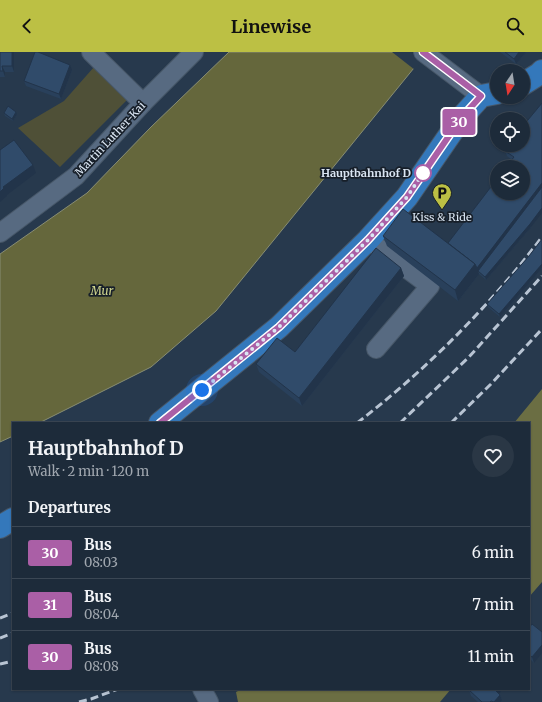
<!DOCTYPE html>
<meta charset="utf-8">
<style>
:root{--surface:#1d2b3a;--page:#2a3745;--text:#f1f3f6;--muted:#a0a7af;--line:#3b4754;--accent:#bcc044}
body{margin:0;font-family:Merriweather,serif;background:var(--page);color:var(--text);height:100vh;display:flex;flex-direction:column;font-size:15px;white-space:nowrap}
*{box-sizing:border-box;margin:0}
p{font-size:13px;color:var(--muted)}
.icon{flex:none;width:22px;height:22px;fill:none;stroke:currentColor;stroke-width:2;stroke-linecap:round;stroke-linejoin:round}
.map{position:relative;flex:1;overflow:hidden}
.sheet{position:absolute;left:12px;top:370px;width:518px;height:268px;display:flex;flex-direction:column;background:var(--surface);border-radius:0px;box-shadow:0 1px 3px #0004,0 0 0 1px var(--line)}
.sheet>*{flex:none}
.badge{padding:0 8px;border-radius:3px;font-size:14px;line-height:26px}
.needle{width:26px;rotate:192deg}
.tools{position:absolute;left:490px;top:12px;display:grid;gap:8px}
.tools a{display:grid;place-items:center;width:40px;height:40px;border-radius:50%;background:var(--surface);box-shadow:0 1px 3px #0004,0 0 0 1px var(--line);font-size:20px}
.you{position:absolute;width:20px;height:20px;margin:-10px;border:3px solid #fff;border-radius:50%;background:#1a73e8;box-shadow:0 0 0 6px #1a73e833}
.map>.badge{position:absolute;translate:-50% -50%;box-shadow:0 0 0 2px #fff}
h2{padding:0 16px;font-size:15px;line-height:36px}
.round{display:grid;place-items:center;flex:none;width:42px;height:42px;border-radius:21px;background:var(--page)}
.summary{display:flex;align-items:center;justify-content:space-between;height:68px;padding:0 16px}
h1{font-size:19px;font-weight:700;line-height:30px}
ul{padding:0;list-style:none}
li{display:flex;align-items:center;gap:12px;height:52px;padding:0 16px;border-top:1px solid var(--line)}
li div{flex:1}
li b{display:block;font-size:15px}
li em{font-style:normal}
li .badge{min-width:44px;font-weight:700;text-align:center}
header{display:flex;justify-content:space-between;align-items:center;height:52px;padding:0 16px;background:var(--accent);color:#111;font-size:18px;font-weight:700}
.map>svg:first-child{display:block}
</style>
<header><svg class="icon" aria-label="back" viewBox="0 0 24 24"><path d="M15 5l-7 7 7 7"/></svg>Linewise<svg class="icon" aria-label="search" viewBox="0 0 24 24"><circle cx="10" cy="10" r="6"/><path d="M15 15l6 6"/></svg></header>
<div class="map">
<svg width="542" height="650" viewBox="0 0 542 650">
<rect width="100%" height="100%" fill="#27394d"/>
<!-- green -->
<path fill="#4f5037" d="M94 15 128 47 60 115 18 76 64 49Z"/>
<!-- forest -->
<g fill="#6b6e43">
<path d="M542 337V530L529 545V371H514Z"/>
<path d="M242 637H451L440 650H238L236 640Z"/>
</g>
<!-- water -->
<path fill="#65673c" stroke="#888d73" d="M229 0H427L216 259 151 315 39 371H13V384L0 390V202L87 141 151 75Z"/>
<!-- pier -->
<path fill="#27394d" d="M392 0H429L415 18Z"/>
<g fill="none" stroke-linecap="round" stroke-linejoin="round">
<!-- minor casing -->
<g stroke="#475768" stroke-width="20">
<g id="minor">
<path d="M91 0 143 51"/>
<path d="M423 0 481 44"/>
<path d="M0 181 76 124 143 51 194 0"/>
<path d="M368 188 430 234 376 297"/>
<path d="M202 637 209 650"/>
</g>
</g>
<!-- major casing -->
<g stroke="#475768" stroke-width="24">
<g id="major">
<path d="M523 32 539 22 542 19"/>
<path d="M160 371 279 275 368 188 407 145 462 65 481 44 497 41"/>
<path d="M0 475 13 467"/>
</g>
</g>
<!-- minor -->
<use href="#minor" stroke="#576a81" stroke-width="18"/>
<!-- major -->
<use href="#major" stroke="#3478bb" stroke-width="22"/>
<!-- rail -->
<g stroke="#b8c4d3" stroke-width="3" stroke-dasharray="8 4" stroke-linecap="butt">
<path d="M357 371C426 318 489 255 542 185"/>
<path d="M400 371 469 305 542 224"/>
<path d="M451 371 491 332 542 277"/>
<path d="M0 566 13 561"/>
<path d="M0 586 13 581"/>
<path d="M0 612 13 609"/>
<path d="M79 650 91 647 118 637"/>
</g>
</g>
<!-- wall -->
<g fill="#29405b">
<path d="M0 0H14V20H5V25H0Z"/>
<path d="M500 0H526L516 12Z"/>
<path d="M72 18 61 47 26 34 24 29Z"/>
<path d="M16 60 17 62 13 69 5 64 4 61Z"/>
<path d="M523 93 531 175 486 228 479 222 458 249 387 194 383 184 448 191 512 108 507 104 505 99Z"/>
<path d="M542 187V216L500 265 488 255 487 252 529 204Z"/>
<path d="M401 216 404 224 302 354 259 320 256 312 295 300Z"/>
<path d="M529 576 534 611 529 606Z"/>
<path d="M469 638 501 639 499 642 500 643 502 648 501 650H478L471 644Z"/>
</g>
<!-- shaded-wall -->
<g fill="#22344a">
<path d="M12 0H14V20L12 14Z"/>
<path d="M519 0H526L516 12 514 7Z"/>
<path d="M70 13 72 18 61 47 59 42Z"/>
<path d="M2 14 5 20V25L3 19Z"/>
<path d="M16 60 17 62 13 69 12 67Z"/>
<path d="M33 113 36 121 7 143V144L0 150V140L3 135Z"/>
<path d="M542 131V139L478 219 479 222 458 249 455 238 475 212Z"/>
<path d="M542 156V161L531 175 486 228 485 225Z"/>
<path d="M542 212V216L500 265 499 262Z"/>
<path d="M401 216 404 224 302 354 299 346Z"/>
<path d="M542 593V601L534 611 532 605Z"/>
<path d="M497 637H500L501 639 498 644 496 639Z"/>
<path d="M500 643 502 648 501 650H494Z"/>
</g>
<!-- building -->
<g fill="#304b6a" stroke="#22344a">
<path d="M0 0H12V14H2L3 19H0Z"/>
<path d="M35 0H38L70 13 59 42 24 29Z"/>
<path d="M505 0H519L514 7Z"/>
<path d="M542 51V131L477 216 475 212 448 191 497 127V141H523V115H506L514 105 505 99 510 93H523V74Z"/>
<path d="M8 54 16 60 12 67 4 61Z"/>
<path d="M14 88 33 113 3 135 4 136 0 140V98Z"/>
<path d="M542 135V156L530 172 485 225 478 219Z"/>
<path d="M403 157 475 212 455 238 383 184Z"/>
<path d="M542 187V212L499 262 487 252 529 204Z"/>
<path d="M376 196 401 216 299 346 256 312 277 286 295 300Z"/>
<path d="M532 572 542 580V593L532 605 529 603V576Z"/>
<path d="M470 637H497L496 639 500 643 494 650 491 649 490 650H482L469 638Z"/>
</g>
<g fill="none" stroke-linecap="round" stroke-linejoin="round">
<!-- line casing -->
<g stroke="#fff" stroke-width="9">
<path id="line" d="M160 371 279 275 368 188 407 145 462 65 481 44 423 0"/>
</g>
<!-- line -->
<use href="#line" stroke="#aa5fa6" stroke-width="6"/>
<!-- walk -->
<path stroke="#dae5f2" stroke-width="4" stroke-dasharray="0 7.2" d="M202 338 279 275 368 188 407 145 423 121"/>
</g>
<!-- icons -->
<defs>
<g id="parking-pin" transform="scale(1)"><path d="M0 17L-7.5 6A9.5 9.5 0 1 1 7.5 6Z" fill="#bcc044" stroke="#171f29"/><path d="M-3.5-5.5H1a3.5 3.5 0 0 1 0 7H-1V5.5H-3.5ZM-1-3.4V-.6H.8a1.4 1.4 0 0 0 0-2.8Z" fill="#111"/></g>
</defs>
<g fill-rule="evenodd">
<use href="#parking-pin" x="442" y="141"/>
</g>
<!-- markers -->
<circle fill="#fff" stroke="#aa5fa6" stroke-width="2" cx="423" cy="121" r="8"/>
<g text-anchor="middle" stroke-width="3.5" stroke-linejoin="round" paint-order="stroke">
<!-- street labels -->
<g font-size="11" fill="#dae5f2" stroke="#171f29">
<text transform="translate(110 87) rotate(-47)" y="4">Martin Luther-Kai</text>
</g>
<!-- stop labels -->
<g font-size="11" font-weight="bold" fill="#dae5f2" stroke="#171f29" text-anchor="end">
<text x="411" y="125">Hauptbahnhof D</text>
</g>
<!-- poi labels -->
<g font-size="11" fill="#dae5f2" stroke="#171f29">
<text x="442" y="169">Kiss &amp; Ride</text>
</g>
<!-- water labels -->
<g font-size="12" font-style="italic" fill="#d2d78f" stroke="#171f29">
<text x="102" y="243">Mur</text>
</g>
</g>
</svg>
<div class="tools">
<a><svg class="needle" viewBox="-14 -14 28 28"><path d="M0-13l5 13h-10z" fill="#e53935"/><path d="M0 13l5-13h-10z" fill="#a0a7af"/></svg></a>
<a><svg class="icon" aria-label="locate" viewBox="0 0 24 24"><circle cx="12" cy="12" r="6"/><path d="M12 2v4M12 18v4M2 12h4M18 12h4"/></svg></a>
<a><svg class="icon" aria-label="layers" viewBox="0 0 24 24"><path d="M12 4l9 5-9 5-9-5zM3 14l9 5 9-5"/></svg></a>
</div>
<div class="you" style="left:202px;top:338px"></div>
<b class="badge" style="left:459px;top:70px;background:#aa5fa6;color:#fff">30</b>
<section class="sheet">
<div class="summary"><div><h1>Hauptbahnhof D</h1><p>Walk · 2 min · 120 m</p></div><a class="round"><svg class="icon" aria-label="heart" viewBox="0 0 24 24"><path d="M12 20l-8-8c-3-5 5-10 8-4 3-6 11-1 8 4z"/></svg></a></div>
<h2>Departures</h2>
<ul>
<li><span class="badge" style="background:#aa5fa6;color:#fff">30</span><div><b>Bus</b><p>08:03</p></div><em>6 min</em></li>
<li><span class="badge" style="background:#aa5fa6;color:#fff">31</span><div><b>Bus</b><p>08:04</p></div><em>7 min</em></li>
<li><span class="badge" style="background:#aa5fa6;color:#fff">30</span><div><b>Bus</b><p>08:08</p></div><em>11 min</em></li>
</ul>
</section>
</div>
